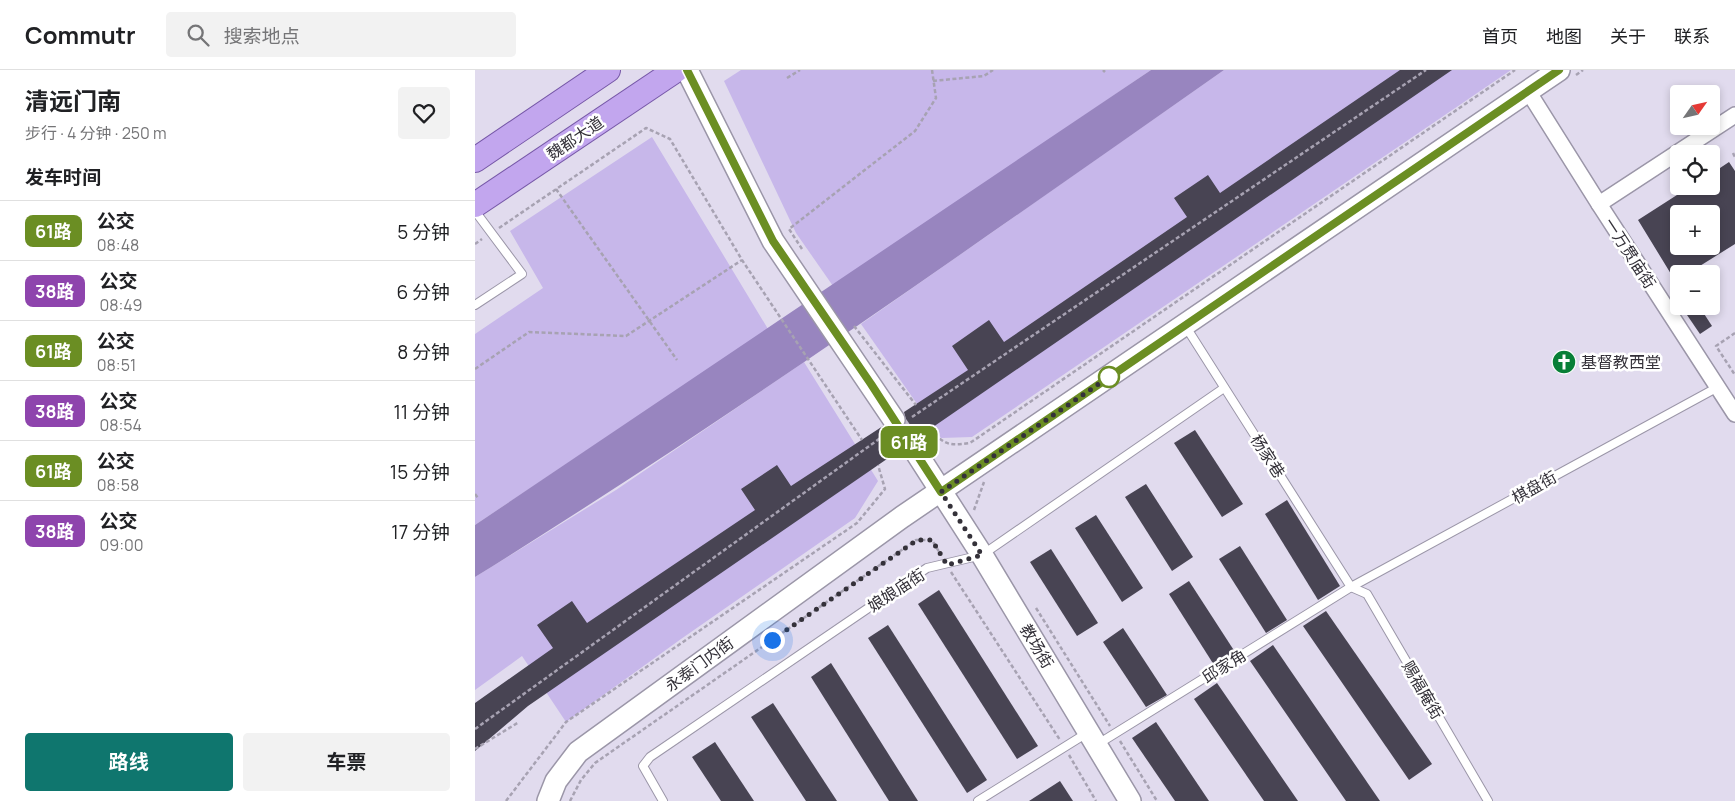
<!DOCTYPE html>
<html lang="zh">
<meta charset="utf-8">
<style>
:root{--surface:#fff;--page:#f2f2f2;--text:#202124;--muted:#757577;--line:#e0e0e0;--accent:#0f766e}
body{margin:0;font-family:Manrope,"Noto Sans SC",sans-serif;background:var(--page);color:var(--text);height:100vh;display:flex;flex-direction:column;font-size:19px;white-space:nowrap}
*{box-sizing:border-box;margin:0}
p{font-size:16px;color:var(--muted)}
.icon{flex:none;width:28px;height:28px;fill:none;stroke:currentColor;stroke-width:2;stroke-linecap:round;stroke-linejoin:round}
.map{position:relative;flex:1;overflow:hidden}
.panel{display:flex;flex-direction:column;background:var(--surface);width:475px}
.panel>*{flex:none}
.badge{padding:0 10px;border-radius:8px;font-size:18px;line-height:32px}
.needle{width:32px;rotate:56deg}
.fabs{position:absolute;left:1195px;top:15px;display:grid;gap:10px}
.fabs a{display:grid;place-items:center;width:50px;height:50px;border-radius:5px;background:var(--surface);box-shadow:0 2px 8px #0003;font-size:25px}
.you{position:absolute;width:25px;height:25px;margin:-12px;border:4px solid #fff;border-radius:50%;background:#1a73e8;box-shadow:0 0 0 8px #1a73e833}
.map>.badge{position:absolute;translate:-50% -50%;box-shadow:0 0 0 2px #fff}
h2{padding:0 25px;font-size:19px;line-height:45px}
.round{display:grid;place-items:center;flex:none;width:52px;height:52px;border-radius:5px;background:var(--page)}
.headline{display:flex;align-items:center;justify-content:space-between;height:85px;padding:0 25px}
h1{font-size:24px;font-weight:700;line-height:38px}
.primary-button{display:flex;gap:10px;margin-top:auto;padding:10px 25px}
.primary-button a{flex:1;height:58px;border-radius:5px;background:var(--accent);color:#fff;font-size:20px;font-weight:700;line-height:58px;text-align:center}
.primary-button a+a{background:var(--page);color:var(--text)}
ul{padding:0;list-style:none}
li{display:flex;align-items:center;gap:15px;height:60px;padding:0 25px;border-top:1px solid var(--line)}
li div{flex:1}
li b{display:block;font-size:19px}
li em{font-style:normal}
li .badge{min-width:55px;font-weight:700;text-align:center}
header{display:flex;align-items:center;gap:30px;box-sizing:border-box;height:70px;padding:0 25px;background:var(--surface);border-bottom:1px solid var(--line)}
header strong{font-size:24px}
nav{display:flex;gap:28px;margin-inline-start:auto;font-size:18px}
.search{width:350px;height:45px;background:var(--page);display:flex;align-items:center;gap:12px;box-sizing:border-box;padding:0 18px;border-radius:5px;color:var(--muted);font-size:19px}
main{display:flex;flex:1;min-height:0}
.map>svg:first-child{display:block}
</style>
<header>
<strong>Commutr</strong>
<div class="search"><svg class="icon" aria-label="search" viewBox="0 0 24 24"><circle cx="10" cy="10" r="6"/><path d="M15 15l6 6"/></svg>搜索地点</div>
<nav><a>首页</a><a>地图</a><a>关于</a><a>联系</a></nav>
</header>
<main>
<section class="panel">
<div class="headline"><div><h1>清远门南</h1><p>步行 · 4 分钟 · 250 m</p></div><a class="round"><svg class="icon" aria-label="heart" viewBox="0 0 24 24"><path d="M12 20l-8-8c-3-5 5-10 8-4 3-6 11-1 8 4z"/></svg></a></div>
<h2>发车时间</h2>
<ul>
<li><span class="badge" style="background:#6b8e23;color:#fff">61路</span><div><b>公交</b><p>08:48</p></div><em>5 分钟</em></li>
<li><span class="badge" style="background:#8e44ad;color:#fff">38路</span><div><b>公交</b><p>08:49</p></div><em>6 分钟</em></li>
<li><span class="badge" style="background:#6b8e23;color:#fff">61路</span><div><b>公交</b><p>08:51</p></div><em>8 分钟</em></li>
<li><span class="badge" style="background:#8e44ad;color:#fff">38路</span><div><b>公交</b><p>08:54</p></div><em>11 分钟</em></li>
<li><span class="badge" style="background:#6b8e23;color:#fff">61路</span><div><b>公交</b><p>08:58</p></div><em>15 分钟</em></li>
<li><span class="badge" style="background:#8e44ad;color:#fff">38路</span><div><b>公交</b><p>09:00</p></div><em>17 分钟</em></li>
</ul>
<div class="primary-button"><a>路线</a><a>车票</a></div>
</section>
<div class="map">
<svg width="1260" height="731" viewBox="0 0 1260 731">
<rect width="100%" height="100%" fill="#e1dbee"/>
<!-- green -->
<g fill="#c7b7ea">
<path d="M266 0H676L358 216 321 163 249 11Z"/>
<path d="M749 0H1036L497 367 466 368 386 254Z"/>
<path d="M177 67 293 259 0 455V264L68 218 35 161Z"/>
<path d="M329 292 403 411 380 448 206 569 91 652 47 586 0 620V507L141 420Z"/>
</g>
<!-- water -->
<path fill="#9885bf" d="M676 0H749C502 173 256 348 0 507V455Z"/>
<!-- building -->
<g fill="#484453" fill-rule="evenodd">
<path d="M925 0H977L445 366 435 361 428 363 423 373 425 380 53 636 0 681V633L78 578 62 555 97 531 112 553 280 440 266 419 302 395 316 416 408 356 414 361H426L431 350 429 342 493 300 477 276 514 250 529 272 712 147 699 128 733 105 745 123Z"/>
<path d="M1254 92 1260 101V174L1212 204H1196L1163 150 1216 116H1236V104ZM1204 144H1236V176H1204Z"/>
<path d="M1224 236 1237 256 1225 264 1212 245Z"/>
<path d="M720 360 768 434 747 447 699 373Z"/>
<path d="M671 414 718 487 697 501 650 427Z"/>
<path d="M812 430 865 516 843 530 790 444Z"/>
<path d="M621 445 668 518 647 532 600 458Z"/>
<path d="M765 476 812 550 791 563 744 489Z"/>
<path d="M576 479 623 553 602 566 555 492Z"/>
<path d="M714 511 760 582 739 595 694 524Z"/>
<path d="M464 520 563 676 542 689 443 534Z"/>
<path d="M851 541 957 694 934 710 828 556Z"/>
<path d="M413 555 512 710 492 723 393 568Z"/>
<path d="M648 558 692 625 671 637 628 572Z"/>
<path d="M798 575 905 731H871L775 591Z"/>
<path d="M356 593 443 731H414L336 607Z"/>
<path d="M742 613 823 731H789L719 629Z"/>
<path d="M298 633 362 731H331L276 647Z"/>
<path d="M681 652 734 731H700L657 668Z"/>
<path d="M240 672 279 731H246L217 687Z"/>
<path d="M585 711 598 731H554Z"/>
</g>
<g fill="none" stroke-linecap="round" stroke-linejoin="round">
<!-- secondary-tunnel -->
<path stroke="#beb9ca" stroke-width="21" stroke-dasharray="21 11" stroke-linecap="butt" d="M419 350 435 373"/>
<!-- lane casing -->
<g stroke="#9b96a8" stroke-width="10">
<g id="lane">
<path d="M0 141 47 204 0 235"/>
<path d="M711 257 876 517"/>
<path d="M876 517 892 524 1013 731"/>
<path d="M623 674 876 517 1243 317"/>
<path d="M188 731 168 696 175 687 452 498 507 485 749 318"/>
<path d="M503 731 612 663"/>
</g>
</g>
<!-- street casing -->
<g stroke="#9b96a8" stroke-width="18">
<g id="street">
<path d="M1053 21 1124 134 1260 344"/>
<path d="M1124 134 1260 45"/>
</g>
</g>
<!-- secondary casing -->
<g stroke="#9b96a8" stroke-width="24">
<g id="secondary">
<path d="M212 0 298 171 419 350"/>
<path d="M435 373 507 485 655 731"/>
<path d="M73 731 81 711 103 682 427 447 1084 0"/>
</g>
</g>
<!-- primary casing -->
<g stroke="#7657a7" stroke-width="26">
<g id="primary">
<path d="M0 90 133 0"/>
<path d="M0 135 201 0"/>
</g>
</g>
<!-- path -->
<g stroke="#a7a2b2" stroke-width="2.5" stroke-dasharray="4 2.5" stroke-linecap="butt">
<path d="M628 0 630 2"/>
<path d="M1101 5 1108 0"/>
<path d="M312 8 325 0"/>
<path d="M458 11 509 6 518 0"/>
<path d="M1258 83 1260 87"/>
<path d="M81 119 202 290"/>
<path d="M24 158 171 58 195 69 267 190 387 370"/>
<path d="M0 174 7 169"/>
<path d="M327 179 314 159 440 61 461 28 457 0"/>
<path d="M379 256 441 335"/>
<path d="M1260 263 1241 276 1260 305"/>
<path d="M0 299 54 262 151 266 267 190"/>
<path d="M437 347 951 0"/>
<path d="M455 360C471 375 473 376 495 373L1040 0"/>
<path d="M0 424 3 428"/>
<path d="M499 440 509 412"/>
<path d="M476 502 585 670"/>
<path d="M561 538 635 656"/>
<path d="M0 659 411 364"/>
<path d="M645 671 682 731"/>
<path d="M0 679 44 652"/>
<path d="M594 685 621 731"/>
<path d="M31 731 91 652 382 453 410 419 403 395"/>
<path d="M95 731 106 710 120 693 441 470H457L466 485"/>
</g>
<!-- lane -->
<use href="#lane" stroke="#fff" stroke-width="8"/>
<!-- street -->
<use href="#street" stroke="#fff" stroke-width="15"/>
<!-- secondary -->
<use href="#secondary" stroke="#fff" stroke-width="21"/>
<!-- primary -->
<use href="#primary" stroke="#c2a6ee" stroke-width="24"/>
</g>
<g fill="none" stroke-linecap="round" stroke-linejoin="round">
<!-- line casing -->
<g stroke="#fff" stroke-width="11">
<path id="line" d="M212 0 298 171 396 314 466 422 1084 0"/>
</g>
<!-- line -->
<use href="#line" stroke="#6b8e23" stroke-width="8"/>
<!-- walk -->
<path stroke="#343139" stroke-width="5" stroke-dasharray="0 9" d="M297 570 442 470H457L472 495 507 485 466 422 634 307"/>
</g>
<!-- icons -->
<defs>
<g id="church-disc" transform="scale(1.25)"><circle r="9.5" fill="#087f37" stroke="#fff"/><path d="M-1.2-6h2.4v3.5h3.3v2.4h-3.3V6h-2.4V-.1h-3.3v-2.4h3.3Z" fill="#fff"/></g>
</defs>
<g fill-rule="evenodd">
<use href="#church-disc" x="1089" y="292"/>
</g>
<!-- markers -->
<circle fill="#fff" stroke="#6b8e23" stroke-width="2.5" cx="634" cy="307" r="10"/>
<g text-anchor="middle" stroke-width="5" stroke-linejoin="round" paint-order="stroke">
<!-- street labels -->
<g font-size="16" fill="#343139" stroke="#fff">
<text transform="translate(100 68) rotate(-34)" y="6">魏都大道</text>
<text transform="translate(1155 183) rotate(57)" y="6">一万贯庙街</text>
<text transform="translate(793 386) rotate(57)" y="6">杨家巷</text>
<text transform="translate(1059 417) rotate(-29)" y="6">棋盘街</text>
<text transform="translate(421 520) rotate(-33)" y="6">娘娘庙街</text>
<text transform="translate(562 576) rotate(59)" y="6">教场街</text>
<text transform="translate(224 594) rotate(-36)" y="6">永泰门内街</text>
<text transform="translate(749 596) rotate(-32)" y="6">邱家角</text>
<text transform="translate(948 620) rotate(60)" y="6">赐福庵街</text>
</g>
<!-- poi labels -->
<g font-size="16" fill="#343139" stroke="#fff" text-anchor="start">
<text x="1106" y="298">基督教西堂</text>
</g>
</g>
</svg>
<div class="fabs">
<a><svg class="needle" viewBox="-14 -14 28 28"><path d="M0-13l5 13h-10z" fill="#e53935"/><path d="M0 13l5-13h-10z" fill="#757577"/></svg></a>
<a><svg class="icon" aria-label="locate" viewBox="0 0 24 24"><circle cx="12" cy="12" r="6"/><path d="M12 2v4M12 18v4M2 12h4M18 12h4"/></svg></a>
<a>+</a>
<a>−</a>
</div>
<div class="you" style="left:297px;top:570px"></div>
<b class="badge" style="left:434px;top:372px;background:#6b8e23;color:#fff">61路</b>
</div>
</main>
